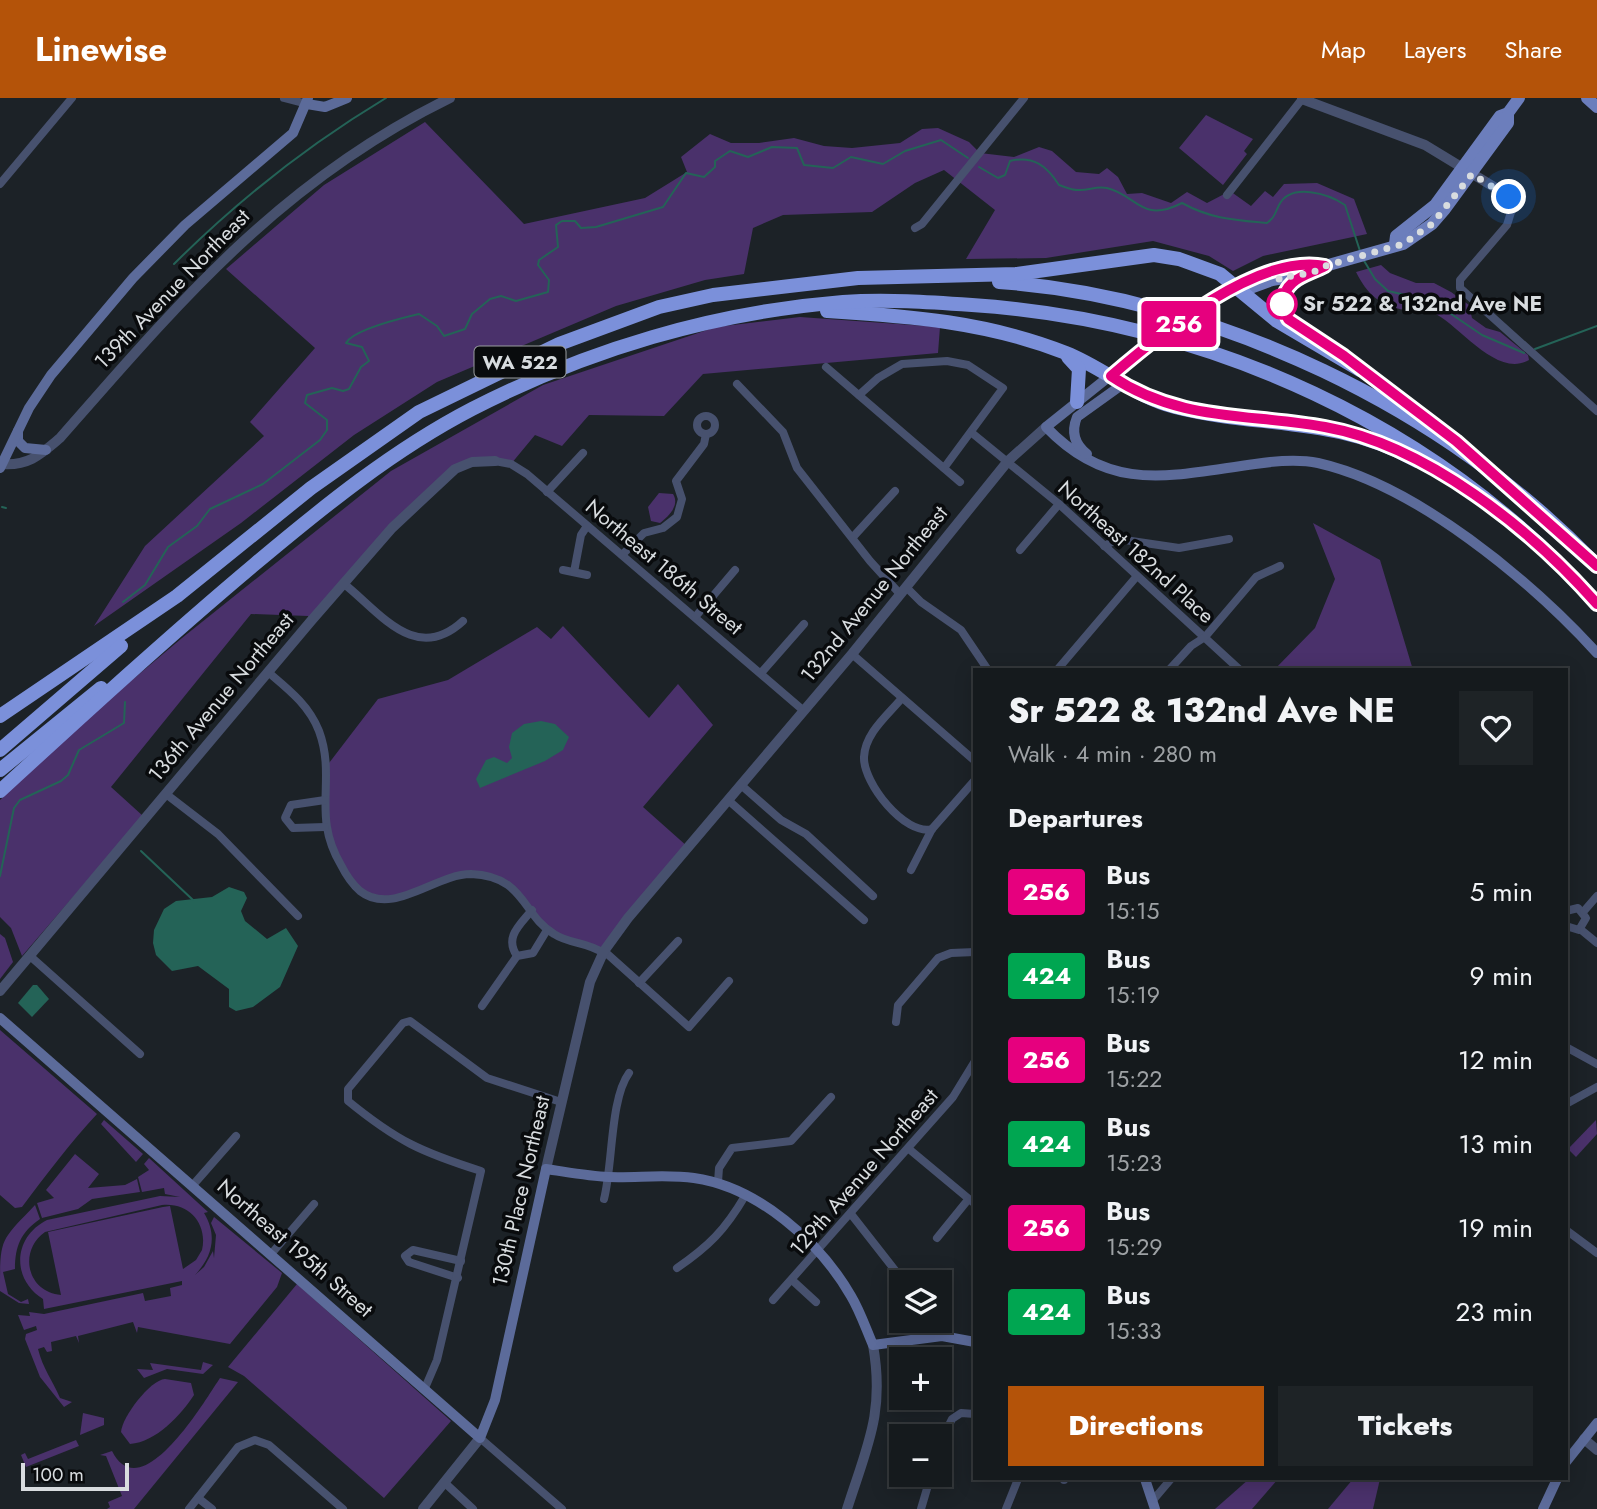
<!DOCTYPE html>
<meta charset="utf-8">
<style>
:root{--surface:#151a1d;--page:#1e2326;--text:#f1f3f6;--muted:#9da1a4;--line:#34383b;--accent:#b45309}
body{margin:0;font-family:Jost,sans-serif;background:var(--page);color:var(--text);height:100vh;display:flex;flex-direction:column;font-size:26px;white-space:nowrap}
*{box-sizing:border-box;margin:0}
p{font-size:23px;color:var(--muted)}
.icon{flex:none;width:38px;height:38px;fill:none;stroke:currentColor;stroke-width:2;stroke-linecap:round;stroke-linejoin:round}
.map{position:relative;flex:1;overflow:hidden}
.details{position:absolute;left:973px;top:570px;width:595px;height:812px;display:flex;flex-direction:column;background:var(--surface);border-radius:0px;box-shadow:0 4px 18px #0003,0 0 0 2px var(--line)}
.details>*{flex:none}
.badge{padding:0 14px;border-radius:5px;font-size:24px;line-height:46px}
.fabs{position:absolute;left:889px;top:1172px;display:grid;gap:14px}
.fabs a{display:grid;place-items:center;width:63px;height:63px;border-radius:0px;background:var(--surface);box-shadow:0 4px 18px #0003,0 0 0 2px var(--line);font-size:35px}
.scale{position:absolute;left:21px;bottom:18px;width:108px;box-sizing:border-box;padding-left:7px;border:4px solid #d8dcdf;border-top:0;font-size:19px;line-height:24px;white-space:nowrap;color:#d8dcdf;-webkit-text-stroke:5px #090b0d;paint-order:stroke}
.you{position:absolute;width:35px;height:35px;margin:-18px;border:5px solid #fff;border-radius:50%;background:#1a73e8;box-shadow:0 0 0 10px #1a73e833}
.map>.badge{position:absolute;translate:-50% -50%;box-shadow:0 0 0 4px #fff}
h2{padding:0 35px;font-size:26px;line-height:63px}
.round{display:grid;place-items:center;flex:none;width:74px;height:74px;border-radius:0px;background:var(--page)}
.head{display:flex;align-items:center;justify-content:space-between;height:119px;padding:0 35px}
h1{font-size:33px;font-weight:800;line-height:52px}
.button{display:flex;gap:14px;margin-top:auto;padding:14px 35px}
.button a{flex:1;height:80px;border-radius:0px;background:var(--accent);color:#fff;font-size:28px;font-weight:800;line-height:80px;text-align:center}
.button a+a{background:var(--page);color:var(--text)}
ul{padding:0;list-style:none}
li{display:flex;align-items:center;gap:21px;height:84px;padding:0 35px}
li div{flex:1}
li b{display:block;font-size:26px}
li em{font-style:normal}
li .badge{min-width:77px;font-weight:700;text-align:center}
header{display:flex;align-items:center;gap:42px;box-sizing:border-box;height:98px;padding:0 35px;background:var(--accent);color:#fff}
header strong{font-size:33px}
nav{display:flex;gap:38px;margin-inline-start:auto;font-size:24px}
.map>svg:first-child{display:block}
</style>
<header>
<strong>Linewise</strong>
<nav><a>Map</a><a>Layers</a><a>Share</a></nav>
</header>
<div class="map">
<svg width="1597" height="1411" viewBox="0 0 1597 1411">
<rect width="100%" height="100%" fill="#1c2227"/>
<!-- green -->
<g fill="#4a316b" fill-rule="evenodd">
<path d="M1206 17 1253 41 1244 53 1247 56 1223 87 1179 50Z"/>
<path d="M425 24 524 126 645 100 687 74 681 59 710 36 731 45H759L794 40 824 48 852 50 900 45 922 31 938 30 969 44 980 55 1014 59 1039 49 1052 53 1076 74 1099 76 1107 70 1118 79 1127 96 1142 95 1171 105 1187 94 1207 105 1230 93 1251 108 1265 93 1273 99 1284 86 1317 85 1354 101 1367 136 1263 158 1233 173 1209 158 1153 143 1046 160 966 161 995 112 944 72 915 85 872 114 783 117 753 130 744 176 705 182 616 208 437 284 354 337 241 425 94 528 145 448 264 338 250 324 315 250 226 171 324 87Z"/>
<path d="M1381 167 1390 175 1416 185H1434L1451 194 1469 207 1472 220 1486 230 1500 234 1528 257 1529 262C1496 281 1458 225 1432 214 1424 211 1413 213 1405 212 1380 208 1367 196 1356 174Z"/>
<path d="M800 219 940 229 938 255 703 276 664 318 589 317 562 348 535 337 511 366 472 364 418 402 311 523 308 518 251 516 111 689 143 718 22 858 11 830 0 819V702L62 641 182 540 391 373 543 287 716 229Z"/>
<path d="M659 395 673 396C680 407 669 418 660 425L651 423 648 409Z"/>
<path d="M1313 425 1380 462 1413 572H1274L1315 530 1335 481Z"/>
<path d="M563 528 649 620 678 586 713 627 643 709 688 749 603 855 556 838 507 787 471 776 392 801 358 792 327 741 326 669 378 601 448 582 537 529 551 541Z"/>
<path d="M0 836 5 840 13 864 0 881Z"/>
<path d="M0 932 97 1016C70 1045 46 1077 22 1109L15 1110 0 1097Z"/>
<path d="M104 1022 143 1056 136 1064 101 1026Z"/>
<path d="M1596 1022 1597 1036 1576 1059 1568 1051Z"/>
<path d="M75 1056 99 1076 88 1090 125 1087 137 1081 140 1094 92 1101 78 1111 42 1120 37 1105 54 1100 46 1092Z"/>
<path d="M149 1060 208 1114 204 1115C218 1138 212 1159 195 1177L204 1169 213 1153 214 1160 216 1137 211 1125 214 1119 282 1175 277 1189 230 1246 138 1229 137 1235 133 1224 78 1238 79 1245 76 1238 51 1244 52 1253 47 1254 44 1249 38 1251C43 1271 52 1281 60 1300L72 1304 64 1309 40 1279 25 1241 26 1236 37 1232 36 1228 24 1232 18 1217 30 1218 29 1214 44 1216 143 1195 145 1203 171 1198 170 1190 182 1187V1183L44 1211 43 1201C11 1181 13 1139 47 1122L160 1098 180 1099 165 1096 164 1090 142 1094 138 1079 149 1072 144 1066ZM162 1107C189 1104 208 1126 202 1152L196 1162 183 1171 170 1108 163 1109 48 1134 61 1197C27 1194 18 1153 45 1134Z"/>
<path d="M35 1107 40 1121C21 1134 15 1148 15 1171L3 1174 8 1196 21 1204 28 1201 29 1206 19 1205 0 1193C0 1139 0 1144 35 1107Z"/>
<path d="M297 1186 451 1323 384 1400 244 1278 228 1269Z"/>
<path d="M203 1264 213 1267 203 1276 167 1271 144 1280 137 1271 153 1272 150 1265 201 1272Z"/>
<path d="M220 1280 238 1284 134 1411H107L110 1409 108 1404 122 1398 106 1358 100 1357 112 1353C141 1411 204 1304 220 1280Z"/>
<path d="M165 1281 191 1285 194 1297C181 1317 156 1344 130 1346L121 1334C122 1319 150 1282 165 1281Z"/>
<path d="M83 1315 104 1320V1327L80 1337Z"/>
<path d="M76 1342 79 1348 26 1369 21 1357 25 1355 28 1361Z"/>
<path d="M1249 1381H1278L1252 1411H1215Z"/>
<path d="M1353 1381H1380L1373 1411H1328Z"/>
</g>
<!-- water -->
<g fill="#246357">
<path d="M541 623 555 626 569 639 563 652 545 663 480 690 476 681 486 662 494 659 507 665 512 660 509 649 512 635 524 626Z"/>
<path d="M229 789 244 794 247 800 241 813 245 823 267 841 286 830 298 848 280 889 253 909 236 913 229 909V891L198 868 172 873 156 857 153 845 154 832 164 811 176 803 212 799Z"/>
<path d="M33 887H37L49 901 32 919 18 905Z"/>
</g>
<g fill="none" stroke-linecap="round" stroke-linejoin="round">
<!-- stream -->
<g stroke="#246357" stroke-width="2">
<path d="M979 69 998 80 1005 77 1010 63C1033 57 1047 68 1059 87 1065 89 1073 93 1080 92 1090 92 1096 88 1107 90 1137 97 1141 126 1182 105 1211 121 1235 122 1267 125 1275 119 1275 115 1279 107 1291 84 1329 96 1345 107L1360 153"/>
<path d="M1363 161 1375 181 1388 193 1432 203 1482 237 1524 255"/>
<path d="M174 166C238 102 308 47 386 0"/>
<path d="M1535 251 1597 228"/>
<path d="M2 409 6 410"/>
<path d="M123 504 145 487 168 449 197 428 210 411 263 386 320 342 327 332V322L305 305 307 297 332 290 343 293 349 291 361 269 369 263 362 249 346 245C354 231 402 220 419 216L437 228 444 238 465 231 472 216 490 201 501 198 516 203 548 194 549 182 538 167 539 162 558 149 556 127 562 123H575L581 130 596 129 663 109 686 75 704 79 715 69V63L730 53 748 59 772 49 797 50 804 67 833 70 851 59 883 66 905 53 941 42 968 60"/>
<path d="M141 753 193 802"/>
<path d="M0 778 14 710 20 702 61 683 68 677 79 652 124 625 125 604"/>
</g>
<!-- minor -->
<g stroke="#47516e" stroke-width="8">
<path d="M284 0 307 6"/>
<path d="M0 86 72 0"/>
<path d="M1227 97 1302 1"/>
<path d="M1512 111 1507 127 1460 182V190L1597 313"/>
<path d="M915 130 922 126 1024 0"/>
<path d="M826 269 960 384"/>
<path d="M737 286 783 334 797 370 870 463 900 496"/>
<path d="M859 297 878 280 902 266 947 263 968 267 1003 290 944 370"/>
<circle cx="706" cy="327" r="9"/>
<path d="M972 335 1059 406 1240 572"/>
<path d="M495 363 511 366 527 376 804 613"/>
<path d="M547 394 583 355"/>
<path d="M853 439 895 393"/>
<path d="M1104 448 1118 441 1179 450 1229 441"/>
<path d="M1020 452 1059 406"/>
<path d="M622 457 644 435 663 430 677 419 682 401 676 383 704 346 706 336"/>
<path d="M563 472 587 477"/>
<path d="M574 474 581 437 587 428"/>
<path d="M343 485C380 514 415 567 463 523"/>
<path d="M906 489 921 504 961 532 988 572"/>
<path d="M696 518 735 472"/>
<path d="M852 556 975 663"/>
<path d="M1057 572 1137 478"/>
<path d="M1169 572 1191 548 1205 539 1256 479 1280 468"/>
<path d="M268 574C288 591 309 607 319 633 337 682 311 717 341 767 346 777 352 786 360 793 393 819 435 776 471 776 525 778 522 817 554 836 569 846 588 844 603 855"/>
<path d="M761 575 804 526"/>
<path d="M902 600C888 617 865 635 864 659 863 685 905 738 932 731"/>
<path d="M741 687 781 722 806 736 873 798"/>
<path d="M166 696 218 736 298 818"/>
<path d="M728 702 864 822"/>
<path d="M325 729 293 730 285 720 291 707 325 702"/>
<path d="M911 772 932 731 975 682"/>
<path d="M1566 813 1578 810 1586 820 1579 832 1566 828"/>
<path d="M1584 813 1597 798"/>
<path d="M1580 831 1597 845"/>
<path d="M604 853 689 929 729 883"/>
<path d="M30 858 140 956"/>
<path d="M517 858C504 839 520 827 532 812"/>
<path d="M639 885 678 843"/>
<path d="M482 908 517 858 533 855 547 832"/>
<path d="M896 924 898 907 938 860 951 855 975 854"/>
<path d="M1566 949 1597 966"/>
<path d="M1566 1006 1597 989"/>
<path d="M909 1051 975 1106"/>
<path d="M718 1084 719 1070 732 1050 791 1043 831 999"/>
<path d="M193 1087 236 1038"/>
<path d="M604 1101C613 1066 610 1001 629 975"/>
<path d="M851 1116 905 1185"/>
<path d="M1566 1132 1597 1155"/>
<path d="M937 1140 967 1103"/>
<path d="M272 1155 314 1106"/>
<path d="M677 1170C709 1148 725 1132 745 1098"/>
<path d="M458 1180 409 1164 405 1158 413 1152 461 1163"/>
<path d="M792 1182 816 1204"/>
<path d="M773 1202 953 999 975 963"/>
<path d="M425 1290 437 1262 481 1073C421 1054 397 1043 348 1003V991L403 925 410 923 487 980 561 1004"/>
<path d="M480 1340 562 1411"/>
<path d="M940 1345 952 1321 961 1315 975 1316"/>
<path d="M1064 1381V1382"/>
<path d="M445 1385 473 1411"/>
<path d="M198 1400 212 1411"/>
<path d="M1154 1401 1171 1381"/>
<path d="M189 1411 238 1349 255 1342 269 1347 343 1411"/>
<path d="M921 1411 931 1377"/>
<path d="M1006 1411 1018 1381"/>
</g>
<!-- tertiary -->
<g stroke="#47516e" stroke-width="10">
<path d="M1302 1 1425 47 1504 95 1512 111"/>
<path d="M2 366C29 368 41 356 60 340 181 202 282 82 450 0"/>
<path d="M0 893 311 523 392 430 455 371 472 364 495 363"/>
<path d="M546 1071 590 884 604 853 628 820 852 556 1008 363 1046 329"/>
<path d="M1584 1341 1597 1352"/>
<path d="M423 1411 480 1340"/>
<path d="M847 1411C867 1348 885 1315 873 1247"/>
</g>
<!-- secondary -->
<g stroke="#5c6b9a" stroke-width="10">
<path d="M307 6 325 9 347 0"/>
<path d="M1111 277 1046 329C1111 397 1172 377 1255 366 1275 363 1298 361 1318 365 1416 387 1530 482 1597 555"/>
<path d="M18 333V343L25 350 46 352"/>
<path d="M1087 356C1074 346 1071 334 1077 319L1123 286"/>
<path d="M0 370 29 310 51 277 133 180 185 127 293 35 308 0"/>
<path d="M0 920 480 1340 495 1302 546 1071C567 1074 588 1078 609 1079 637 1080 666 1076 694 1080 758 1089 820 1144 851 1198 860 1213 866 1231 873 1247L942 1238 975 1244"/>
<path d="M1566 1364 1597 1325"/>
<path d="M1145 1381 1155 1411"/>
<path d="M1543 1411 1557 1381"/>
</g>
<!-- primary -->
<g stroke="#6c7ebc" stroke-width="12">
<path d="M1587 0 1597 9"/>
<path d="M1395 146 1396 138 1435 107 1500 18 1508 15 1519 0"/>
<path d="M1235 189 1250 190 1272 182 1312 175 1325 168 1403 146 1432 126 1445 111 1508 25V15"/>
<path d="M1192 217C1230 190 1276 157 1325 168"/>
<path d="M1111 277 1128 264"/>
</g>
<!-- motorway -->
<g stroke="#7b90da" stroke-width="14">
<path d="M999 184C1214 199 1449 311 1597 468"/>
<path d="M827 213C909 218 988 224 1066 255 1104 270 1135 299 1175 309 1258 330 1339 318 1417 363"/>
<path d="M1299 229C1274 213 1281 192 1303 176"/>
<path d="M1068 259 1079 271 1077 304"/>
<path d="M1354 266 1433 325"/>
<path d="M0 618 177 498 311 390 419 314 559 246 659 209 713 197 858 180 1016 176 1154 157 1179 161 1220 176 1277 223 1360 272"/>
<path d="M0 652 121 548"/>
<path d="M0 672 101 590"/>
<path d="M0 693C84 616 168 539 255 466 323 409 393 352 472 311 587 252 714 214 843 204 885 201 929 204 972 207 1208 223 1439 327 1597 506"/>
</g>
<!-- primary-bridge -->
<path stroke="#6c7ebc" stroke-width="12" d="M1128 264 1192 217"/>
</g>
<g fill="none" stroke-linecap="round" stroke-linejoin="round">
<!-- line casing -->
<g stroke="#fff" stroke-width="16">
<path id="line" d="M1597 468 1456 343 1344 258 1288 221 1282 206C1285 180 1306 178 1325 168 1259 154 1160 236 1111 278 1180 324 1247 315 1325 329 1426 347 1531 431 1597 506"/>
</g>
<!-- line -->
<use href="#line" stroke="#e6007e" stroke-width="10"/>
<!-- walk -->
<path stroke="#d8dcdf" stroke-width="7" stroke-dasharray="0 12.6" d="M1282 206 1279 180 1312 175 1325 168 1403 146 1432 126 1472 76 1509 99"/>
</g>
<!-- markers -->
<circle fill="#fff" stroke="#e6007e" stroke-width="3.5" cx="1282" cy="206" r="14"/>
<g text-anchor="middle" stroke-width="7" stroke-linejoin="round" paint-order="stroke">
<!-- shield labels -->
<rect fill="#090b0d" stroke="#9a9da0" stroke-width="2" x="474.5" y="248.5" width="91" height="31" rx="5"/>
<g font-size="19" font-weight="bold" fill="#d8dcdf">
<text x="520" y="271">WA 522</text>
</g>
<!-- street labels -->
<g font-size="21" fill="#d8dcdf" stroke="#090b0d">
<text transform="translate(172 191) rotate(-46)" y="7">139th Avenue Northeast</text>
<text transform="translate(1136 454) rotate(42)" y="7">Northeast 182nd Place</text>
<text transform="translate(664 469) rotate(40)" y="7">Northeast 186th Street</text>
<text transform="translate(874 496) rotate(-51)" y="7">132nd Avenue Northeast</text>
<text transform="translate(221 599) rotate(-50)" y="7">136th Avenue Northeast</text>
<text transform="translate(864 1074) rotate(-49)" y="7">129th Avenue Northeast</text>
<text transform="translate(521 1093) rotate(-77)" y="7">130th Place Northeast</text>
<text transform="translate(295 1150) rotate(41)" y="7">Northeast 195th Street</text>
</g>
<!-- stop labels -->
<g font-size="21" font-weight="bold" fill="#d8dcdf" stroke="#090b0d" text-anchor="start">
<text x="1303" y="213">Sr 522 &amp; 132nd Ave NE</text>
</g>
</g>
</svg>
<div class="fabs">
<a><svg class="icon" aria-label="layers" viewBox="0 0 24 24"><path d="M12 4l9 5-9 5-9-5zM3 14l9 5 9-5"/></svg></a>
<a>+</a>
<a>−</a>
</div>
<div class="scale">100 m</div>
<div class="you" style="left:1509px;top:99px"></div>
<b class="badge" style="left:1179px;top:226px;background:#e6007e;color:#fff">256</b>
<section class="details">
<div class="head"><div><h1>Sr 522 &amp; 132nd Ave NE</h1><p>Walk · 4 min · 280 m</p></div><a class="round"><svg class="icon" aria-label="heart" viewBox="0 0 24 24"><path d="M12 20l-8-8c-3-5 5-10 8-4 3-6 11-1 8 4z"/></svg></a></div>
<h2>Departures</h2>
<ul>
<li><span class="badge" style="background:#e6007e;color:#fff">256</span><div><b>Bus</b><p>15:15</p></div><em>5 min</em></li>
<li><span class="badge" style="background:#00a651;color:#fff">424</span><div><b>Bus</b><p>15:19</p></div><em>9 min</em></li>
<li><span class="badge" style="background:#e6007e;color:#fff">256</span><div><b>Bus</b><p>15:22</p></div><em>12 min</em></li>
<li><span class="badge" style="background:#00a651;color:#fff">424</span><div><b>Bus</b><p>15:23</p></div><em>13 min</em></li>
<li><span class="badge" style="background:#e6007e;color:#fff">256</span><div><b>Bus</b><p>15:29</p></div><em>19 min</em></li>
<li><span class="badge" style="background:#00a651;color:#fff">424</span><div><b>Bus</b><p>15:33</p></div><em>23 min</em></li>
</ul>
<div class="button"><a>Directions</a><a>Tickets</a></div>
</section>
</div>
